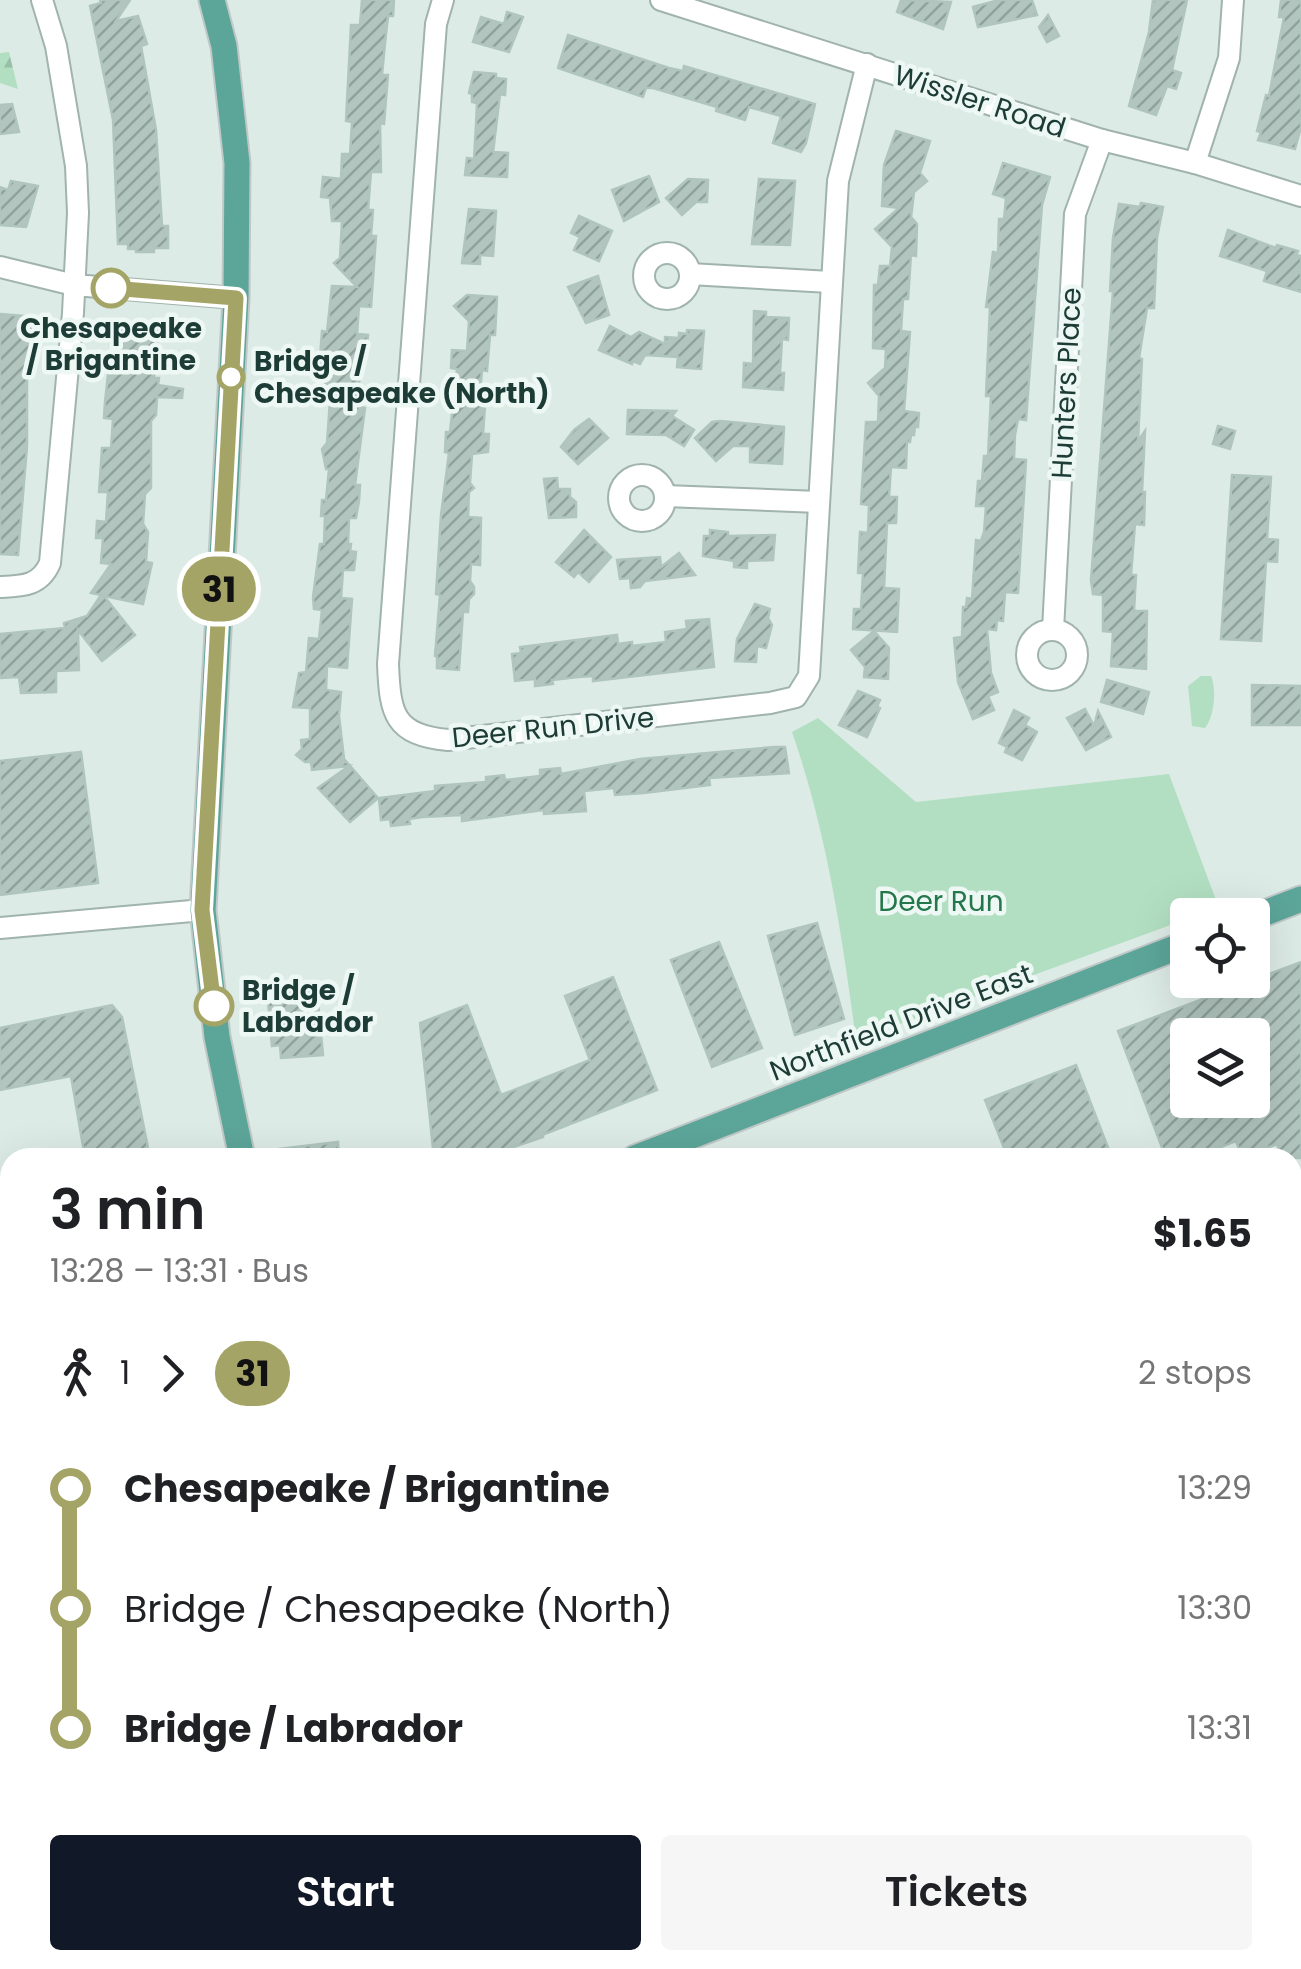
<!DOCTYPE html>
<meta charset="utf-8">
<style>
:root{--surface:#fff;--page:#f6f6f6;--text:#202124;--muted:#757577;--accent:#111827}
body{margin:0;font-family:Poppins,sans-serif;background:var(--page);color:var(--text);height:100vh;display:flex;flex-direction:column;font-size:38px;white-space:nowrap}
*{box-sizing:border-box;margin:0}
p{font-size:32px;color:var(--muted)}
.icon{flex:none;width:55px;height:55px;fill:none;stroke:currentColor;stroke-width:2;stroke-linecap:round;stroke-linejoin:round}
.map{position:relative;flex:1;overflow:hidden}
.sheet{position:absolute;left:0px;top:1148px;width:1302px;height:822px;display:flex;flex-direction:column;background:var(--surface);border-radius:30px 30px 0 0;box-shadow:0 10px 40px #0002}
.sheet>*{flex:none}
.badge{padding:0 20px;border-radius:32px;font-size:35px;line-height:65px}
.buttons{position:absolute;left:1170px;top:898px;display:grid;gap:20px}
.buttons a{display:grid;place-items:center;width:100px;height:100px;border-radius:10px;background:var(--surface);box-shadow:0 10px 40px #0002;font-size:50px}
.map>.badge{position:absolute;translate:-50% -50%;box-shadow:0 0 0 5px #fff}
.legs{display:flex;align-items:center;gap:15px;height:110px;padding:0 50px;font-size:32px}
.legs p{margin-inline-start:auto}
.head{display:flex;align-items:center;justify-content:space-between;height:170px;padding:0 50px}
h1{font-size:55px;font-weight:600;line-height:75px}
.cta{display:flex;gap:20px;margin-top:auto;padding:20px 50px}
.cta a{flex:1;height:115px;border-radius:10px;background:var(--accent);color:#fff;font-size:40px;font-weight:600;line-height:115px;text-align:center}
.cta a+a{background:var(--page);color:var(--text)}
ul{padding:0 50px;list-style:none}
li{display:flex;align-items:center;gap:35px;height:120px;font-size:38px}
li i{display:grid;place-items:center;width:15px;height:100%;margin:0 12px;background:currentColor}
li i::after{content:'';width:25px;height:25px;margin:-12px;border:8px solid;border-radius:50%;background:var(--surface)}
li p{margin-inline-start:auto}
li:first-child i{background:linear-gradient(#0000 50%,currentColor 0)}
li:last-child i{background:linear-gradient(currentColor 50%,#0000 0)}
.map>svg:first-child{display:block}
</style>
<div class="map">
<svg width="1301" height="1969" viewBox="0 0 1301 1969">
<defs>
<pattern id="forest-firs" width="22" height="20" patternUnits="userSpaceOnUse" patternTransform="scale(2.5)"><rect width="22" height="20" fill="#b2dfc2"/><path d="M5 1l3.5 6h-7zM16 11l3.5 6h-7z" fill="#99c0a7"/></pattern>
<pattern id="building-hatch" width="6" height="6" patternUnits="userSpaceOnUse" patternTransform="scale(2.5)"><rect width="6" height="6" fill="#b2c6bf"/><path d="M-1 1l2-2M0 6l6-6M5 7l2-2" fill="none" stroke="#90a29c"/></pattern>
</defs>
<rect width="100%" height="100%" fill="#ddebe6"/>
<!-- forest -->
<path fill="url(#forest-firs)" d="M9 52 18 89 0 83V53Z"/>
<!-- green -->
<g fill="#b2dfc2">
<path d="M1201 676H1211C1217 690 1214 717 1205 728L1192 726 1188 686Z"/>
<path d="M818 718 916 802 1169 774 1219 908 1199 915H1188L1187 919 856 1040C842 935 827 833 792 732Z"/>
<path d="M10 1712V1960H156L155 1969H0V1714Z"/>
</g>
<!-- building -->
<g fill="url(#building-hatch)" stroke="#afc5be" stroke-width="2.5" fill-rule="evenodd">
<path d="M100 0H130L116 21 138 16 147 44 141 46 156 130 162 226H168V248H154V252H136V249H128V244H118L113 120 90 6 101 3Z"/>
<path d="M362 0H394L393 16H388L385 43 382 75H388L384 124 380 123 381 172H371L368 210H373L371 236H376L371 307 359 306 357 334 368 335 366 353 361 352 359 385 360 407 365 408 355 485H360L359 501 356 518H349L348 544H351L350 551 356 552 354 570H343L341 598 352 599 347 668 327 666 326 690 341 692 339 716 344 759 378 798 350 822 318 788 349 766 312 770 311 762H305L296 755 302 749 301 740 310 739V708L293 707 299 673 306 672 309 638 319 639 322 610 314 609 313 597 320 544H324L325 516H321L322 500H326L329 469H326L322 449 327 443 331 386 323 385V375L319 371 322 331 327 332 332 286 357 287 334 263 340 258 342 221H332L330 198 321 197 323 177 341 179 342 154H350L352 122 346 121 351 25H360Z"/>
<path d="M901 0 951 2 943 29 897 12Z"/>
<path d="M999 0H1032L1037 15 978 27 973 7Z"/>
<path d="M1153 0H1187L1172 70 1181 73 1176 89 1167 86 1156 115 1129 106 1149 32Z"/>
<path d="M1281 0H1301V127L1295 149 1258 140 1261 132 1257 131 1266 95 1269 96 1284 17H1279Z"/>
<path d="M507 12 523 17 509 52 473 42 481 17 504 24Z"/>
<path d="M1048 15 1059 36 1047 42 1039 27Z"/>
<path d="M568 35 669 68 683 71 684 66 815 104 806 143 801 152 773 143 781 116 749 107 745 120 716 111 717 107 653 88H646L643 97 558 68Z"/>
<path d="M474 72 496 74V78L506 79 505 95 500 94 493 152 508 153 507 177 465 175 467 158 474 159 476 125 477 103 472 102V94L469 93Z"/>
<path d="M12 104 19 132 0 134V105Z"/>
<path d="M896 131 930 141 920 173 927 181 914 192 911 217 917 224 916 256 911 255 908 299H903L901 331 910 332 904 411 919 413 918 427 915 426 914 435H911L910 442H907L906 468 891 467 889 497H897L896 523H887L884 588 899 589 897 632 853 629 854 609H861L863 573H858L860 532 868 533 869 505 861 504 866 422H878L879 396 868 383 885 368 886 349 873 348 874 285H878L880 266H890L892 247 875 229 899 208 882 206 884 165Z"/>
<path d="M1003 163 1050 177 1042 205 1026 420 1018 419 1015 435 1014 459 1026 460 1018 593 1005 592 1003 621 997 620 996 630 987 629 991 673 998 692 988 696 994 710 973 719 958 682 954 638 962 637 963 607H966L967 598 972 599 976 540 981 541 984 532 986 506H976L978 481H982L984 456H988L991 396H986L990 307H986L993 252 998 253 999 219H1004L1006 198 993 194Z"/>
<path d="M649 176 659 202 624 221 612 190Z"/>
<path d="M688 179 708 180 707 202H696L682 215 666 198Z"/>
<path d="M759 179 795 181 790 245 752 244Z"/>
<path d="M11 181 38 186 26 227 0 225V187L8 190Z"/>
<path d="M1141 203 1163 207 1157 238 1154 308H1147L1139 358 1142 359 1138 441 1145 431 1142 492H1145L1144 525 1135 524 1131 575H1136L1134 611H1147L1146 669 1111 666 1113 632 1103 631V595L1093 594 1091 580 1113 291H1110L1113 238 1119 204 1140 207Z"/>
<path d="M469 209 496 211 493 256 480 255V264L462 263Z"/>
<path d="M579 216 612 231 599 261 574 250 580 237 571 233Z"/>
<path d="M1228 230 1276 248 1277 245 1298 251 1296 255 1301 256V292L1264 281 1267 271 1220 256Z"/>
<path d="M598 276 609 315 586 323 568 287Z"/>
<path d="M467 295 497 297 495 335H490L487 371 482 370 479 404 485 405 483 434H489L488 452 472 454 470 483 474 488 469 492 468 517 481 518 480 565 471 564 470 581 474 587V594L469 599 468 612H463L459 670 437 668V657L435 656 440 595 436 594 441 515 449 453 445 452 446 432H450L457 369 451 368 452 350 467 351 469 321 454 306Z"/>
<path d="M754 311 766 312V317L789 318 788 340 782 339 780 373H784L783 390 743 387 744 363 753 364Z"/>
<path d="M0 314 35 317 27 373V446L18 555 0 554Z"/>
<path d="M610 326 631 337 639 332 665 344V337L679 338V333L687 334V330L704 331 701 369 677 367 678 357 645 355 640 364 633 361 632 364 599 350Z"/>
<path d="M126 327 159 329 154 378H159L158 385 183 389 182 398 157 397 156 415 151 421V488L145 494 143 524 148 532 146 562 152 563 143 604 104 596 135 635 102 661 78 630 79 670 56 671V692L21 693 19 677 0 678V634L65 628 64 623 87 616 101 595 91 593 111 564 101 563 103 538H96L97 521 106 522 108 492H99L102 448H111L113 419 104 418 105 402 108 375H116L118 345H110L111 329 126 330Z"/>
<path d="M628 410 676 411 672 416 694 430 684 446 666 435 627 434Z"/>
<path d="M589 419 608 438 578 464 561 447 574 430Z"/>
<path d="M720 421 784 427 782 464 750 462V446H733L716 461 695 438 712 422Z"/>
<path d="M1218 426 1235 431 1230 449 1213 444Z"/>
<path d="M1232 475 1271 477 1267 539 1278 540 1277 562 1266 561 1261 641 1221 639Z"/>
<path d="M557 478 558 489H570V497L576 502V517L549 518 544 479Z"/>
<path d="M584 530 611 557 589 582 578 572 574 577 556 562Z"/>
<path d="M710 530 728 532V536L775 535 773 560 747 561V568L734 567V561L703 556 704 536H710Z"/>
<path d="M679 553 695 575 645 581 640 587 631 588 630 578 620 579 617 560 660 557 661 567Z"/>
<path d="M755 604 770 609 768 618 772 625 766 648 757 646 756 662 735 661 737 639Z"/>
<path d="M709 619 714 667 593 681V676L578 677 552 680 553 684 535 686V679L515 681 512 654 521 653 520 647 617 635 618 644 632 642V646L666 642 665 632 687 629 686 621Z"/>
<path d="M874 631 889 648 888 679 864 677 865 667 851 650Z"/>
<path d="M1107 680 1149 692 1143 714 1101 702Z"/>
<path d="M1252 685 1301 686V725H1252Z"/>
<path d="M858 691 880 700 877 707 880 708 867 737 839 725Z"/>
<path d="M1085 709 1094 726 1098 711 1111 737 1086 750 1067 718Z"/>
<path d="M1014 710 1029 718 1025 725 1037 732 1022 760 1005 752 1007 747 999 743Z"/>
<path d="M774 747H785L789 773 709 778 710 785 644 793 615 795 614 788 584 791 586 811 544 814V810L462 821V815L423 817 409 819 410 824 391 826 390 819 381 820 379 798 435 791V786L486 782V777L504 775 505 780 540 776V770L560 768 561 774 640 759Z"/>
<path d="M81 752 98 883 0 895V761Z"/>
<path d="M817 923 844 1019 795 1035 768 936Z"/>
<path d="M719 942 762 1048 712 1067 671 960Z"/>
<path d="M1301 962V1158H1282L1277 1144 1242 1157 1236 1141 1193 1158H1166L1118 1031ZM1188 1035H1252V1100H1188Z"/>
<path d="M613 977 657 1090 542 1135 543 1137 482 1158H434L420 1023 467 1005 501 1095 590 1060 565 996Z"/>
<path d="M316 981 323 1055 281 1058 280 1045 272 1046 268 1001H276L275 985Z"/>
<path d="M112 1005 122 1017 150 1158H85L71 1076 0 1090V1028Z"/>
<path d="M1076 1065 1112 1158H1008L985 1100Z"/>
<path d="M338 1142 339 1158H279L278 1149Z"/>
</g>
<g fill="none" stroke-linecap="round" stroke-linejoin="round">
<!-- minor casing -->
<g stroke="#a0b3ae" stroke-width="24">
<g id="minor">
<path d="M443 0 436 24 388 664C390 714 394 735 448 740L770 703 796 697 809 676 838 181 867 64"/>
<path d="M661 0 1102 140 1195 163 1301 196"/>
<path d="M1195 163 1229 58 1233 0"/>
<circle cx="667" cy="276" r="23"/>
<path d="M0 267 74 285 236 298"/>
<path d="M690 274 830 282"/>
<circle cx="642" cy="498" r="23"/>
<path d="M665 496 819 502"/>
<path d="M0 587C23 586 40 586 50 563L73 313 78 213 76 166 56 46 42 0"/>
<path d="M1053 630 1075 214 1102 140"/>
<circle cx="1052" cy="655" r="25"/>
<path d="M0 928 203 910"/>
<path d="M1292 1296 1301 1294"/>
<path d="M0 1695 10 1693"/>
<path d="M349 1969 350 1960"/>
<path d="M890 1969 893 1960"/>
</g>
</g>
<!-- major casing -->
<g stroke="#c0c8c7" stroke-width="29">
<g id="major">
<path d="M212 0 224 46 237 163 236 298 203 910 217 1037 242 1158"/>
<path d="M1252 918 1301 899"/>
<path d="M635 1158 1188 943"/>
<path d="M0 1397 10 1393"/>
</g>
</g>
<!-- minor -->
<use href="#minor" stroke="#fff" stroke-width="20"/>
<!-- major -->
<use href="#major" stroke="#5ca699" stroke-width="25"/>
</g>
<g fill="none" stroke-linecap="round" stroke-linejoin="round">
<!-- line-1 casing -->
<g stroke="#fff" stroke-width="22">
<path id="line-1" d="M111 288 236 298 202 910 214 1006"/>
</g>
<!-- line-1 -->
<use href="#line-1" stroke="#a4a466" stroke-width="15"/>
</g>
<!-- markers -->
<g fill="#fff" stroke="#a4a466" stroke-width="5">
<circle cx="111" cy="288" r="18"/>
<circle cx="231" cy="377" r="12"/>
<circle cx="214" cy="1006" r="18"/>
</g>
<g text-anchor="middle" stroke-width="9" stroke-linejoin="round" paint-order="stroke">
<!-- street labels -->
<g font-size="28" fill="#1d3c36" stroke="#edf7f3">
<text transform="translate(980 101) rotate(18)" y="10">Wissler Road</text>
<text transform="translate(1066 383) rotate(-87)" y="10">Hunters Place</text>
<text transform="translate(553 727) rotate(-6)" y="10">Deer Run Drive</text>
<text transform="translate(901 1022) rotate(-21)" y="10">Northfield Drive East</text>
</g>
<!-- stop labels -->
<g font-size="28" font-weight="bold" fill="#1d3c36" stroke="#edf7f3" text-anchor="start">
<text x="111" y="338" text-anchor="middle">Chesapeake<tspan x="111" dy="32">/ Brigantine</tspan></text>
<text x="254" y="371">Bridge /<tspan x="254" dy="32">Chesapeake (North)</tspan></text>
<text x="242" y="1000">Bridge /<tspan x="242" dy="32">Labrador</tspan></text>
</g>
<!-- park labels -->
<g font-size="28" fill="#23774b" stroke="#edf7f3">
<text x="941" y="911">Deer Run</text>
</g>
</g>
</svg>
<div class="buttons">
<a><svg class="icon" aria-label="locate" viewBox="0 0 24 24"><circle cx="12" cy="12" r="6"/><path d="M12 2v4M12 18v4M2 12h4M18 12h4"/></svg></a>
<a><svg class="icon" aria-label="layers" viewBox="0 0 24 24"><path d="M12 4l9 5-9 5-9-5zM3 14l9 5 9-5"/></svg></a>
</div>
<b class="badge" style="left:219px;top:589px;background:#a4a466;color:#111">31</b>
<section class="sheet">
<div class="head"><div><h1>3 min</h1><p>13:28 – 13:31 · Bus</p></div><b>$1.65</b></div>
<div class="legs"><svg class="icon" aria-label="walk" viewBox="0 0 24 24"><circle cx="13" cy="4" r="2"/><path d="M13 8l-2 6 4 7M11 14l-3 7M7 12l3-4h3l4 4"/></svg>1<svg class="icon" aria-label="forward" viewBox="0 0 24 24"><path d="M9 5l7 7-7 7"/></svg><b class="badge" style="background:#a4a466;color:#111">31</b><p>2 stops</p></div>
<ul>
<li><i style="color:#a4a466"></i><b>Chesapeake / Brigantine</b><p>13:29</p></li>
<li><i style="color:#a4a466"></i><span>Bridge / Chesapeake (North)</span><p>13:30</p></li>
<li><i style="color:#a4a466"></i><b>Bridge / Labrador</b><p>13:31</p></li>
</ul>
<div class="cta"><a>Start</a><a>Tickets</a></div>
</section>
</div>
